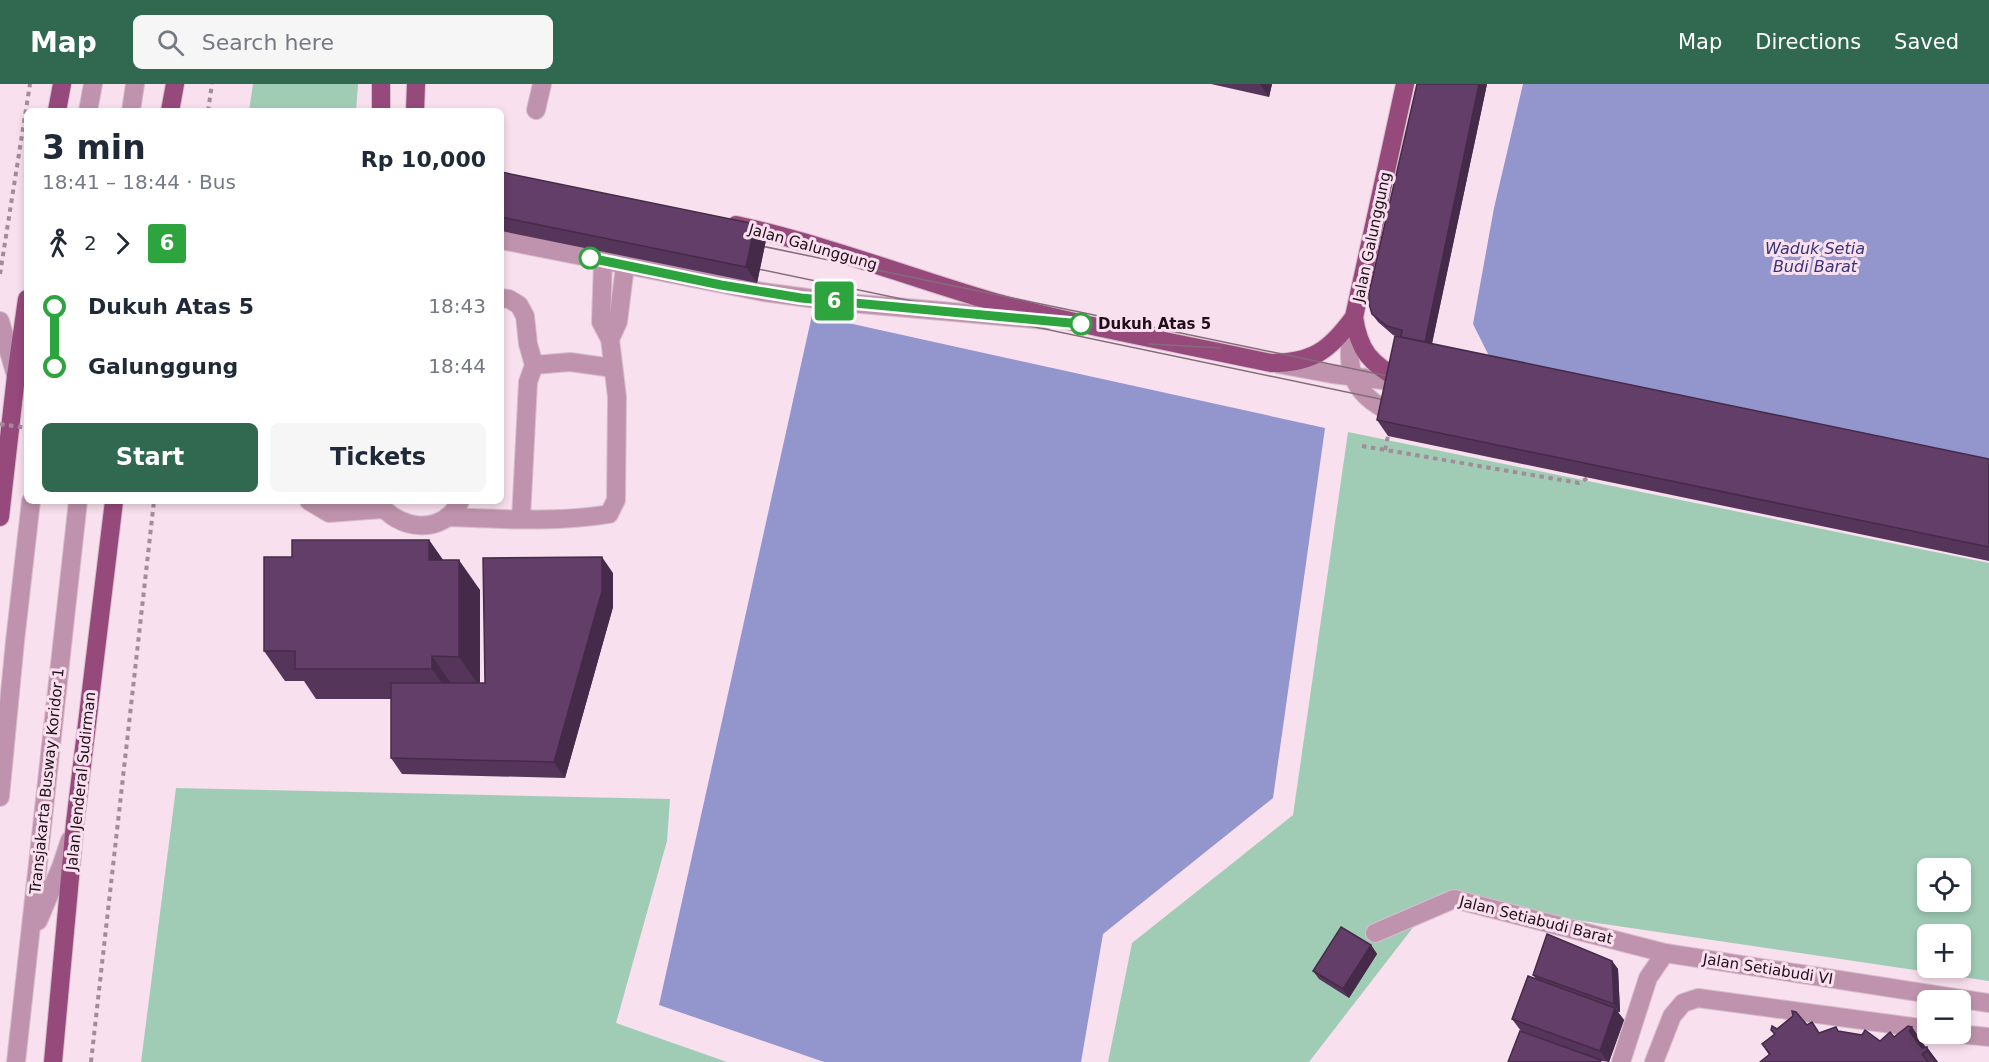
<!DOCTYPE html>
<meta charset="utf-8">
<style>
:root{--surface:#fff;--page:#f6f6f7;--text:#1f2937;--muted:#747a83;--accent:#316850}
body{margin:0;font-family:"DejaVu Sans",sans-serif;background:var(--page);color:var(--text);height:100vh;display:flex;flex-direction:column;font-size:22px;white-space:nowrap}
*{box-sizing:border-box;margin:0}
p{font-size:20px;color:var(--muted)}
.icon{flex:none;width:33px;height:33px;fill:none;stroke:currentColor;stroke-width:2;stroke-linecap:round;stroke-linejoin:round}
.map{position:relative;flex:1;overflow:hidden}
.panel{position:absolute;left:24px;top:24px;width:480px;height:396px;display:flex;flex-direction:column;background:var(--surface);border-radius:9px;box-shadow:0 3px 9px #0003}
.panel>*{flex:none}
.badge{padding:0 12px;border-radius:4px;font-size:21px;line-height:39px}
.fabs{position:absolute;left:1917px;top:774px;display:grid;gap:12px}
.fabs a{display:grid;place-items:center;width:54px;height:54px;border-radius:9px;background:var(--surface);box-shadow:0 3px 9px #0003;font-size:30px}
.map>.badge{position:absolute;translate:-50% -50%;box-shadow:0 0 0 3px #fff}
.legs{display:flex;align-items:center;gap:9px;height:66px;padding:0 18px;font-size:20px}
.legs p{margin-inline-start:auto}
.summary{display:flex;align-items:center;justify-content:space-between;height:102px;padding:0 18px}
h1{font-size:33px;font-weight:700;line-height:45px}
.primary-button{display:flex;gap:12px;margin-top:auto;padding:12px 18px}
.primary-button a{flex:1;height:69px;border-radius:9px;background:var(--accent);color:#fff;font-size:24px;font-weight:700;line-height:69px;text-align:center}
.primary-button a+a{background:var(--page);color:var(--text)}
ul{padding:0 18px;list-style:none}
li{display:flex;align-items:center;gap:21px;height:60px;font-size:22px}
li i{display:grid;place-items:center;width:9px;height:100%;margin:0 8px;background:currentColor}
li i::after{content:'';width:15px;height:15px;margin:-8px;border:4px solid;border-radius:50%;background:var(--surface)}
li p{margin-inline-start:auto}
li:first-child i{background:linear-gradient(#0000 50%,currentColor 0)}
li:last-child i{background:linear-gradient(currentColor 50%,#0000 0)}
header{display:flex;align-items:center;gap:36px;box-sizing:border-box;height:84px;padding:0 30px;background:var(--accent);color:#fff}
header strong{font-size:28px}
nav{display:flex;gap:33px;margin-inline-start:auto;font-size:21px}
.search{width:420px;height:54px;background:var(--page);display:flex;align-items:center;gap:15px;box-sizing:border-box;padding:0 21px;border-radius:9px;color:var(--muted);font-size:22px}
.map>svg:first-child{display:block}
</style>
<header>
<strong>Map</strong>
<div class="search"><svg class="icon" aria-label="search" viewBox="0 0 24 24"><circle cx="10" cy="10" r="6"/><path d="M15 15l6 6"/></svg>Search here</div>
<nav><a>Map</a><a>Directions</a><a>Saved</a></nav>
</header>
<div class="map">
<svg width="1989" height="978" viewBox="0 0 1989 978">
<rect width="100%" height="100%" fill="#f9e0ee"/>
<!-- green -->
<g fill="#a0ccb6" fill-rule="evenodd">
<path d="M253 0H358L356 27H249Z"/>
<path d="M1348 348 1989 479V897L1435 815 1309 978H1108L1132 859 1293 731ZM1928 784H1960V818H1928ZM1928 850H1960V884H1928Z"/>
<path d="M176 704 670 715 667 757 616 939 727 978H141Z"/>
</g>
<!-- water -->
<g fill="#9395cd">
<path d="M1523 0H1989V387L1494 282 1473 240 1494 124Z"/>
<path d="M812 231 1325 344 1273 714 1103 850 1081 978H824L659 921Z"/>
</g>
<g fill="none" stroke-linecap="round" stroke-linejoin="round">
<!-- minor casing -->
<g stroke="#d7becc" stroke-width="20">
<g id="minor">
<path d="M536 26 542 0"/>
<path d="M88 27 93 0"/>
<path d="M131 27 135 0"/>
<path d="M501 156 763 208 838 218 1045 236"/>
<path d="M501 214 509 215 519 221 525 232 528 260 534 281 528 298 521 435"/>
<path d="M1354 233C1345 277 1346 309 1393 329"/>
<path d="M0 237 16 292"/>
<path d="M610 255 618 238 625 182"/>
<path d="M1278 280 1332 290 1399 298"/>
<path d="M534 281 570 278 613 284"/>
<path d="M309 417 329 429 383 425"/>
<path d="M378 417C397 447 444 452 460 417"/>
<path d="M447 433C501 435 557 439 609 430L616 416 617 313 610 255 601 238 603 177"/>
<path d="M0 713 15 557 31 417"/>
<path d="M38 837 61 783 70 756"/>
<path d="M1375 849 1454 815 1665 869"/>
<path d="M1959 950 1989 953"/>
<path d="M16 978 78 417"/>
<path d="M1621 978 1648 894 1665 869 1989 919"/>
<path d="M1654 978 1672 932 1683 919 1698 914 1928 945"/>
</g>
</g>
<!-- major casing -->
<g stroke="#d7becc" stroke-width="20">
<g id="major">
<path d="M57 27 62 0"/>
<path d="M170 27 175 0"/>
<path d="M381 27V0"/>
<path d="M415 27 416 0"/>
<path d="M736 141C824 160 908 193 994 218 1085 243 1178 259 1271 279 1313 279 1330 266 1354 233L1405 0"/>
<path d="M1354 233C1359 267 1370 279 1400 296"/>
<path d="M0 433 16 292 27 215"/>
<path d="M53 978 75 739 114 417"/>
</g>
</g>
<!-- path -->
<g stroke="#a38c99" stroke-width="4" stroke-dasharray="4.5 4.5" stroke-linecap="butt">
<path d="M208 27 212 0"/>
<path d="M0 190 30 0"/>
<path d="M1362 362 1579 399 1591 392"/>
<path d="M1385 366 1388 352"/>
<path d="M91 978 154 417"/>
</g>
<!-- minor -->
<use href="#minor" stroke="#bf93ad" stroke-width="18"/>
<!-- major -->
<use href="#major" stroke="#96497b" stroke-width="18"/>
<!-- tram -->
<g stroke="#846d7b" stroke-width="1.5">
<path d="M747 159 1402 295"/>
<path d="M744 182 1399 319"/>
<path d="M1149 260 1221 264"/>
</g>
<!-- path-bridge -->
<path stroke="#a38c99" stroke-width="4" stroke-dasharray="4.5 4.5" stroke-linecap="butt" d="M0 340 27 344"/>
</g>
<!-- wall -->
<g fill="#553559">
<path d="M1211 0H1272L1269 13Z"/>
<path d="M1487 0 1432 260 1989 375V477L1388 352 1377 336 1401 253 1393 251 1378 238 1372 230Z"/>
<path d="M501 88 766 156 757 199 501 147Z"/>
<path d="M429 456 443 476 480 506V599H485L613 489V523L565 694 402 690 391 674V615H316L304 597H285L264 567Z"/>
<path d="M1371 861 1377 870 1349 914 1319 895 1313 887Z"/>
<path d="M1612 877 1618 885 1620 928H1618L1624 936 1609 978 1601 977 1602 978 1521 947 1512 935 1536 895 1533 891Z"/>
<path d="M1807 941 1820 949 1840 947 1880 957 1894 953 1926 963 1938 978H1760L1769 971 1762 960 1774 950 1771 946 1777 945Z"/>
</g>
<!-- shaded-wall -->
<g fill="#452b49">
<path d="M1260 0H1272L1269 13Z"/>
<path d="M1479 0H1487L1429 273 1423 264Z"/>
<path d="M755 140 766 156 757 199 746 183Z"/>
<path d="M429 456 450 486 429 476Z"/>
<path d="M602 473 613 489V523L565 694 554 678Z"/>
<path d="M459 476 480 506V603L459 573Z"/>
<path d="M432 572 453 602V615L432 585Z"/>
<path d="M1371 861 1377 870 1349 914 1343 905Z"/>
<path d="M1612 877 1618 885 1620 928 1614 920Z"/>
<path d="M1615 924 1624 936 1609 978H1608L1600 967Z"/>
<path d="M1912 943 1927 965V963L1938 978H1935L1927 967 1924 969 1909 947Z"/>
</g>
<!-- building -->
<g fill="#633e68" stroke="#452b49" stroke-width="1.5">
<path d="M1417 0H1479L1425 258 1401 253 1402 246 1387 242 1372 230 1369 220V209Z"/>
<path d="M501 88 755 140 746 183 501 133Z"/>
<path d="M1395 252 1989 375V463L1377 336Z"/>
<path d="M292 456H429V476H459V573L432 572V585H295V567H264V473H292Z"/>
<path d="M602 473V507L554 678 391 674V599H485L483 474Z"/>
<path d="M1341 843 1371 861 1343 905 1313 887Z"/>
<path d="M1547 850 1612 877 1614 920 1533 891Z"/>
<path d="M1528 892 1615 924 1600 967 1512 935Z"/>
<path d="M1792 927 1796 928 1807 941 1812 938 1819 949 1836 943 1838 947 1862 951 1865 946 1880 957 1890 948 1894 953 1908 942 1912 943 1909 947 1922 964 1927 963V967L1922 970 1928 978H1760L1770 970 1762 960 1775 950 1771 946 1772 942 1777 945 1793 932Z"/>
<path d="M1520 947 1601 976 1600 978H1508Z"/>
</g>
<g fill="none" stroke-linecap="round" stroke-linejoin="round">
<!-- line-1 casing -->
<g stroke="#fff" stroke-width="14">
<path id="line-1" d="M590 174 721 201 801 214 1081 240"/>
</g>
<!-- line-1 -->
<use href="#line-1" stroke="#2ea43f" stroke-width="9"/>
</g>
<!-- markers -->
<g fill="#fff" stroke="#2ea43f" stroke-width="3">
<circle cx="590" cy="174" r="10"/>
<circle cx="1081" cy="240" r="10"/>
</g>
<g text-anchor="middle" stroke-width="6" stroke-linejoin="round" paint-order="stroke">
<!-- street labels -->
<g font-size="15" fill="#220e1b" stroke="#f9e0ee">
<text transform="translate(1372 153) rotate(-78)" y="5">Jalan Galunggung</text>
<text transform="translate(813 163) rotate(16)" y="5">Jalan Galunggung</text>
<text transform="translate(47 697) rotate(-84)" y="5">Transjakarta Busway Koridor 1</text>
<text transform="translate(81 697) rotate(-84)" y="5">Jalan Jenderal Sudirman</text>
<text transform="translate(1536 836) rotate(14)" y="5">Jalan Setiabudi Barat</text>
<text transform="translate(1768 885) rotate(9)" y="5">Jalan Setiabudi VI</text>
</g>
<!-- stop labels -->
<g font-size="15" font-weight="bold" fill="#220e1b" stroke="#f9e0ee" text-anchor="start">
<text x="1098" y="245">Dukuh Atas 5</text>
</g>
<!-- water labels -->
<g font-size="16" font-style="italic" fill="#393478" stroke="#f9e0ee">
<text x="1815" y="170">Waduk Setia<tspan x="1815" dy="18">Budi Barat</tspan></text>
</g>
</g>
</svg>
<div class="fabs">
<a><svg class="icon" aria-label="locate" viewBox="0 0 24 24"><circle cx="12" cy="12" r="6"/><path d="M12 2v4M12 18v4M2 12h4M18 12h4"/></svg></a>
<a>+</a>
<a>−</a>
</div>
<b class="badge" style="left:834px;top:217px;background:#2ea43f;color:#fff">6</b>
<section class="panel">
<div class="summary"><div><h1>3 min</h1><p>18:41 – 18:44 · Bus</p></div><b>Rp 10,000</b></div>
<div class="legs"><svg class="icon" aria-label="walk" viewBox="0 0 24 24"><circle cx="13" cy="4" r="2"/><path d="M13 8l-2 6 4 7M11 14l-3 7M7 12l3-4h3l4 4"/></svg>2<svg class="icon" aria-label="forward" viewBox="0 0 24 24"><path d="M9 5l7 7-7 7"/></svg><b class="badge" style="background:#2ea43f;color:#fff">6</b></div>
<ul>
<li><i style="color:#2ea43f"></i><b>Dukuh Atas 5</b><p>18:43</p></li>
<li><i style="color:#2ea43f"></i><b>Galunggung</b><p>18:44</p></li>
</ul>
<div class="primary-button"><a>Start</a><a>Tickets</a></div>
</section>
</div>
